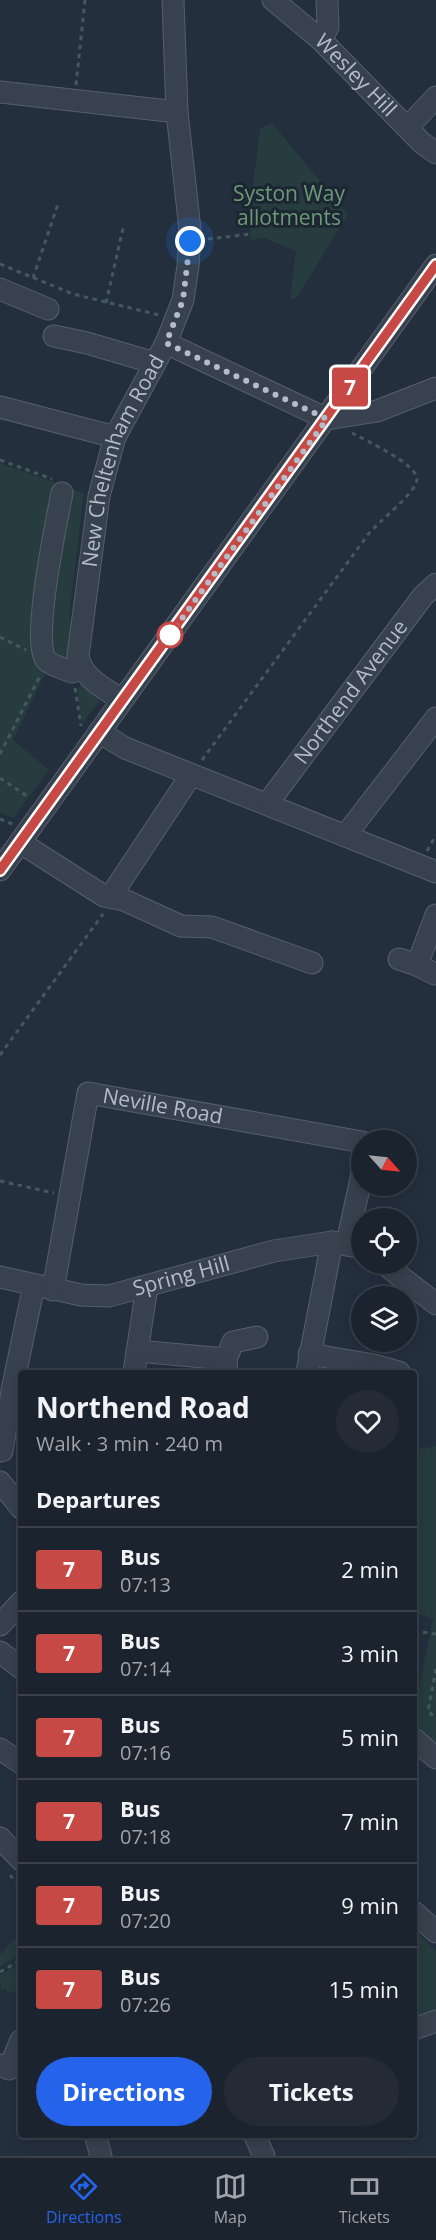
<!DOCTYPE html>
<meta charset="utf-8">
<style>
:root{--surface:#1b232e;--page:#242b36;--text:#f1f3f6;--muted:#a0a4aa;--line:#39404a;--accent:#2563eb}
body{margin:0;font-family:"Open Sans",sans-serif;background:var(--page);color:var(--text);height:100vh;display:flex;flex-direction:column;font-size:22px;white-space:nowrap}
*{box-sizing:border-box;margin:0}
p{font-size:20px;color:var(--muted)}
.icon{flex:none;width:33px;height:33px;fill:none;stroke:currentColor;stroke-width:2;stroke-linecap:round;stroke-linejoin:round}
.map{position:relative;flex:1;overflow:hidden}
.drawer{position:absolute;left:18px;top:1370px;width:399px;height:768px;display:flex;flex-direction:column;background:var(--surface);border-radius:6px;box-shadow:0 3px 15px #0003,0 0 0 2px var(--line)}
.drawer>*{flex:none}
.badge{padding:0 12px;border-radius:4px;font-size:21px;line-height:39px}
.needle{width:39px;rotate:117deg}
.fabs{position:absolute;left:351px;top:1130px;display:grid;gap:12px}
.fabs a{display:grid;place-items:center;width:66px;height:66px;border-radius:50%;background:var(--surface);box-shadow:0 3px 15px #0003,0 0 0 2px var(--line);font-size:30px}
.you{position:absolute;width:30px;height:30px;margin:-15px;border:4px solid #fff;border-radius:50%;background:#1a73e8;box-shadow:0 0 0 9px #1a73e833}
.map>.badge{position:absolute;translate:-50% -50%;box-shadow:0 0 0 3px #fff}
h2{padding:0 18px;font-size:22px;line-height:54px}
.round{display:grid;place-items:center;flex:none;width:63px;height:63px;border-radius:32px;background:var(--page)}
.summary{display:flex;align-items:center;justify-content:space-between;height:102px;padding:0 18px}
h1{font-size:28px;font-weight:700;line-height:45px}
.primary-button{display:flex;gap:12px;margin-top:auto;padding:12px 18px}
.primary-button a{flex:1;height:69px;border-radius:36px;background:var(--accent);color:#fff;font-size:24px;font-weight:700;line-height:69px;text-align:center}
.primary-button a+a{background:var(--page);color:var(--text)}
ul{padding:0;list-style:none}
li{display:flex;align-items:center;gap:18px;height:84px;padding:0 18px;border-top:2px solid var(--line)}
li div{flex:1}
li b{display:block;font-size:22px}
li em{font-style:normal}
li .badge{min-width:66px;font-weight:700;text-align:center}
.tabs{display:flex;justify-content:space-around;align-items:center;height:84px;border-top:2px solid var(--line);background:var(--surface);font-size:16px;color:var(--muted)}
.tabs a{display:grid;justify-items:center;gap:3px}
.tabs .current{color:var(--accent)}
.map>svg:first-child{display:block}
</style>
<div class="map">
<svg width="436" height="2156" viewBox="0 0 436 2156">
<rect width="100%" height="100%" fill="#242f3e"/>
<!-- green -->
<g fill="#263c3f">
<path d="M272 123 348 215 296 298 290 299 296 251 264 238 251 240 246 190 253 186 260 129Z"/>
<path d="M0 463 84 493 70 608 71 659 48 667 13 740 49 770 13 818 0 812Z"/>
<path d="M82 683 96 696 99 702 82 723 77 691Z"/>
<path d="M436 1446V1748L414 1729V1715L433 1618 414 1613V1450Z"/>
<path d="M414 1930 436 1951V2009L414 2019Z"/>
<path d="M21 1931V1955L0 1966V1955Z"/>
<path d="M21 1963V1989L7 1994 5 1989 1 1990 0 1975Z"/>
</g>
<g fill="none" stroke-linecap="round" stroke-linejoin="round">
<!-- minor casing -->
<g stroke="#565f6c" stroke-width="23">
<g id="minor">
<path id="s1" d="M273 0 321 40 422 143 436 153"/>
<path d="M321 40 328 27 327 0"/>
<path d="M0 92 177 112"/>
<path d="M408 127 436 97"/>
<path d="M0 289 48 309"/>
<path d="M54 336 87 343 155 363"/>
<path d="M166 343 327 419 377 411 436 388"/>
<path d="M0 407 115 437"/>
<path d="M62 493C57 519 30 646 47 661 53 666 65 669 72 672L80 668"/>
<path id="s2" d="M122 700C104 688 82 678 78 656L99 496 115 437 166 343 183 300 188 266 190 230 177 112 173 0"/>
<path d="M99 732 125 748 436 872"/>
<path id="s3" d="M267 804 423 596 436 584"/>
<path d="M345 836 436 718"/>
<path d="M21 843 104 896 124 900 181 926 212 927 312 963"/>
<path d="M0 870 436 265"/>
<path d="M110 897 191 775"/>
<path d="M399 959 417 965"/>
<path d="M435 974 417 965 436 915"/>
<path d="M347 1243 362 1174"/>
<path d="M383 1263 436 1304"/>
<path id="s4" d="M0 1277 81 1295 109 1296 274 1251 332 1242 362 1248"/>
<path id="s5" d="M53 1290 88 1093 362 1142"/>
<path d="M137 1351 226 1359"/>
<path d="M309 1354 374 1365 399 1372"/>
<path d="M134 1372 147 1287"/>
<path d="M227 1372 226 1359 233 1342 257 1337"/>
<path d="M307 1372 332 1242"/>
<path d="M2 1451 13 1385 34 1285"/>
<path d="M0 1482 21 1508"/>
<path d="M0 1625 21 1602"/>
<path d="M0 1652 21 1668"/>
<path d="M414 1739 436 1758"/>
<path d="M0 1749 21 1763"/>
<path d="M0 1838 21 1860"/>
<path d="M414 1912 436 1932"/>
<path d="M414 2029 436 2021"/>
<path d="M0 2065 9 2069 21 2040"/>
<path d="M95 2134 101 2156"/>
<path d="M254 2134 264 2156"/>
</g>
</g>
<!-- path -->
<g stroke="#44595c" stroke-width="3" stroke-dasharray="4.5 4.5" stroke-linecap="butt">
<path d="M76 85 85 0"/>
<path d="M208 239 251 234"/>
<path d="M0 264 73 294 159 315"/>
<path d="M33 278 58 204"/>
<path d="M106 303 124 224"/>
<path d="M0 460 52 479"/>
<path d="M0 637 26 650"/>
<path d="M75 688 81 726"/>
<path d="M0 754 40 676"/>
<path d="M202 760C257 685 312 611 367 536 376 523 417 493 417 479 417 464 365 440 352 433"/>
<path d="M0 778 30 798"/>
<path d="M0 819 12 824"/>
<path d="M427 851 436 835"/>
<path d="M0 1055 103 914"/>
<path d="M0 1181 54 1193"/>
<path d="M414 1631 436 1634"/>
<path d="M436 1669 428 1711 436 1719"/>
<path d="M10 1875 21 1887"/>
<path d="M0 1972 21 1960"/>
</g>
<!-- minor -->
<use href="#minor" stroke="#38414e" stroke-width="21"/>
</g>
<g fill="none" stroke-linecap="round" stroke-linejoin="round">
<!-- line casing -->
<g stroke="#fff" stroke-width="14">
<path id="line" d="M0 870 436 265"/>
</g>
<!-- line -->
<use href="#line" stroke="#c64945" stroke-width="9"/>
<!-- walk -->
<path stroke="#b4bcc9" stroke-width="6" stroke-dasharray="0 10.8" d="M170 635 327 419 166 343 183 300 190 241"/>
</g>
<!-- markers -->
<circle fill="#fff" stroke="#c64945" stroke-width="3" cx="170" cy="635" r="12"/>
<g text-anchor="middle" stroke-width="6" stroke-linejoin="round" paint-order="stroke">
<!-- street labels -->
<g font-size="21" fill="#b4bcc9" stroke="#1d2633">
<text dy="7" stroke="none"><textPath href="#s1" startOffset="112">Wesley Hill</textPath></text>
<text dy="7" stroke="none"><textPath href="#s2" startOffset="266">New Cheltenham Road</textPath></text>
<text dy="7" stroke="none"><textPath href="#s3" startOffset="140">Northend Avenue</textPath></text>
<text dy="7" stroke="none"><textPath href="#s5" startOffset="276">Neville Road</textPath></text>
<text dy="7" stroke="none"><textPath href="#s4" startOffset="186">Spring Hill</textPath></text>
</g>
<!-- park labels -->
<g font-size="21" fill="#6b9a76" stroke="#1d2633">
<text x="289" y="201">Syston Way<tspan x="289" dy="24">allotments</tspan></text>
</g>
</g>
</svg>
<div class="fabs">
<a><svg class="needle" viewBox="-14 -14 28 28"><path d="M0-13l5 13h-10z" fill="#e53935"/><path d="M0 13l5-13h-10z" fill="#a0a4aa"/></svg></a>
<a><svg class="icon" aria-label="locate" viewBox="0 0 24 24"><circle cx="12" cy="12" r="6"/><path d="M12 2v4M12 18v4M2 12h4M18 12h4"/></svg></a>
<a><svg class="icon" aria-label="layers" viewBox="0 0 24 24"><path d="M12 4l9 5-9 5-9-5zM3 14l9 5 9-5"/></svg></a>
</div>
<div class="you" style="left:190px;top:241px"></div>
<b class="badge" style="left:350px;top:387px;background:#c64945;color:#fff">7</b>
<section class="drawer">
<div class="summary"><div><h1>Northend Road</h1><p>Walk · 3 min · 240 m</p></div><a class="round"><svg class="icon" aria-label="heart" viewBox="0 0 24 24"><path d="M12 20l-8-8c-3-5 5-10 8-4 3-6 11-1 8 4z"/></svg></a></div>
<h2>Departures</h2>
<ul>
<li><span class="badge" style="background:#c64945;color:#fff">7</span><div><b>Bus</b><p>07:13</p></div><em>2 min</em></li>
<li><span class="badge" style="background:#c64945;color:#fff">7</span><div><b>Bus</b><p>07:14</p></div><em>3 min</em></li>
<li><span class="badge" style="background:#c64945;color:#fff">7</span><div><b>Bus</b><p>07:16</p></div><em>5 min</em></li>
<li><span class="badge" style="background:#c64945;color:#fff">7</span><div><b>Bus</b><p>07:18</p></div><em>7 min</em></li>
<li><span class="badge" style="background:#c64945;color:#fff">7</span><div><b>Bus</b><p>07:20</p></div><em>9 min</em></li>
<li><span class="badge" style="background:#c64945;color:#fff">7</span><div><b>Bus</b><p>07:26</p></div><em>15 min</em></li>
</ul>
<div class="primary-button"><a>Directions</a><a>Tickets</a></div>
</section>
</div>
<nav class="tabs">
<a class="current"><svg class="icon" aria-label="directions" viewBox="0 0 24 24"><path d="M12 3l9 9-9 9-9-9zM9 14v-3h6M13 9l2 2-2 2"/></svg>Directions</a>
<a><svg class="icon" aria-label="map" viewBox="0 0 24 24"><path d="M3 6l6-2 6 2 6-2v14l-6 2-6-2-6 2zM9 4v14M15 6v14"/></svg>Map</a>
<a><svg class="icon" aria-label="tickets" viewBox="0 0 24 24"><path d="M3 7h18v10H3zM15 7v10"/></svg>Tickets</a>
</nav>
